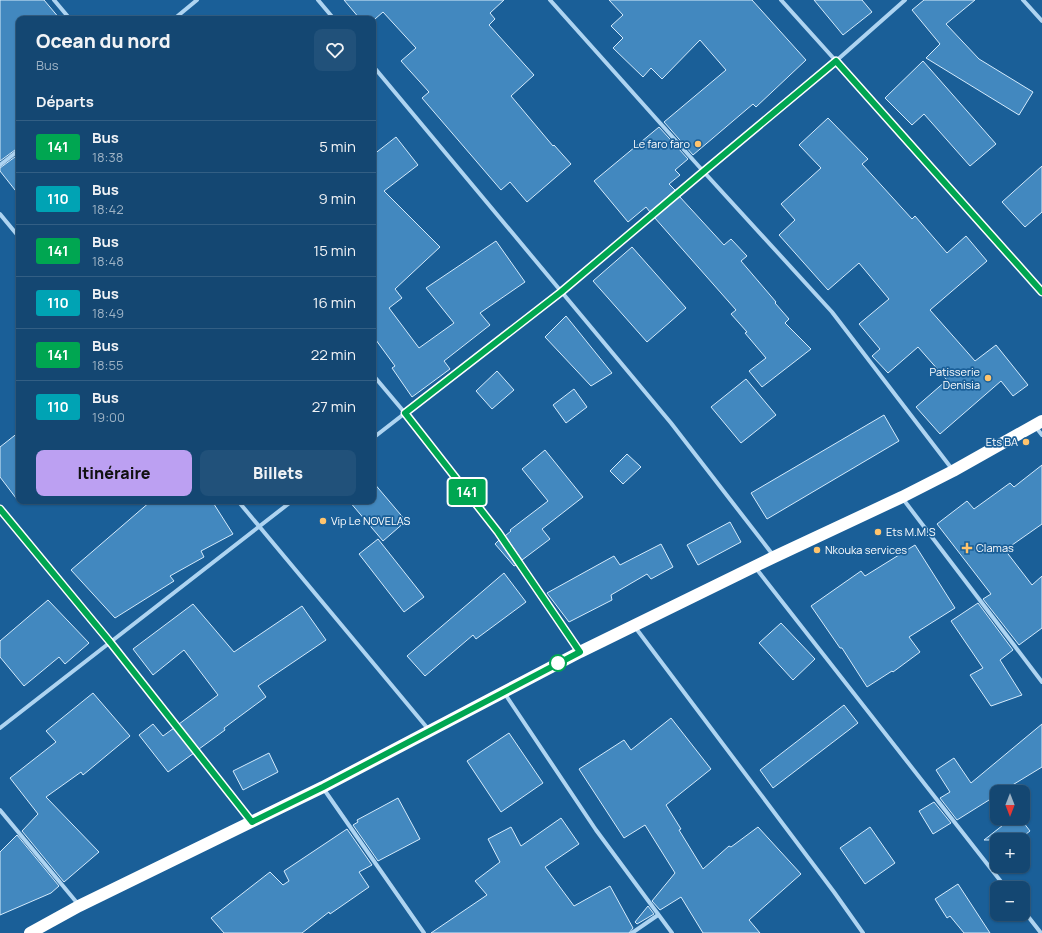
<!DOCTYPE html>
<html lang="fr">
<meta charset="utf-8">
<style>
:root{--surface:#144772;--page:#21517a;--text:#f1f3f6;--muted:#9db2c4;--line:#335f84;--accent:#bca0f2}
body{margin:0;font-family:Manrope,sans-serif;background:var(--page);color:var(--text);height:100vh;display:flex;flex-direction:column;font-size:15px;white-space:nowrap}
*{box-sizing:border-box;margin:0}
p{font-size:13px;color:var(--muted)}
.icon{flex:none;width:22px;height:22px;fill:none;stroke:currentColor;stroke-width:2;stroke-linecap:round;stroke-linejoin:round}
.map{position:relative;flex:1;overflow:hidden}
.side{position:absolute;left:16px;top:16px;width:360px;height:488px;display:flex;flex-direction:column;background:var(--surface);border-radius:8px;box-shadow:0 1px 3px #0004,0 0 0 1px var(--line)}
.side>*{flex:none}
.badge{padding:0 8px;border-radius:3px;font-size:14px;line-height:26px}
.needle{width:26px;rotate:180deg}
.controls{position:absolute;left:990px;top:785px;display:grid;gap:8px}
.controls a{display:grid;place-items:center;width:40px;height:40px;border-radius:8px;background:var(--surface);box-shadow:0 1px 3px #0004,0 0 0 1px var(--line);font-size:20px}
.map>.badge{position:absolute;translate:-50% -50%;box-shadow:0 0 0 2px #fff}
h2{padding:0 20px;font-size:15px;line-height:36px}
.round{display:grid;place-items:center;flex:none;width:42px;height:42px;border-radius:8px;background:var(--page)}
.overview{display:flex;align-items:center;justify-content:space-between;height:68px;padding:0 20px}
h1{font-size:19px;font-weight:800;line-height:30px}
.primary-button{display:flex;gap:8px;margin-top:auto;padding:8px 20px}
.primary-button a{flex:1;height:46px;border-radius:8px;background:var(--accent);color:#111;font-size:16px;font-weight:800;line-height:46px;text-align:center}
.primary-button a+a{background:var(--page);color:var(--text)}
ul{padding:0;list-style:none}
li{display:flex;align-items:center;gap:12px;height:52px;padding:0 20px;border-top:1px solid var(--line)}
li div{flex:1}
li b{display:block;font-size:15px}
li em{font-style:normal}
li .badge{min-width:44px;font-weight:700;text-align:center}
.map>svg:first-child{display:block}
</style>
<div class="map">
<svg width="1042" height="933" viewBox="0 0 1042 933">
<rect width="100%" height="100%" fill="#1a5f98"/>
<!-- building -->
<g fill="#4288bf" stroke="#d5ebfc">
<path d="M0 0H44L60 19H19V147L0 161Z"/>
<path d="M344 0H504L490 13 495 19 489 25 534 75 511 96 553 146 554 145 571 164 527 202 510 182 501 190 422 98 429 92 401 61 416 48 383 12 375 19H360Z"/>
<path d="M609 0H752L806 60 756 107 753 104 693 155 664 122 726 70 700 40 662 79 651 68 643 77 613 48 623 38 611 26 623 15Z"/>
<path d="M814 0H862L872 12 843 35Z"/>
<path d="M924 0H975L946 24 979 59 1033 92 1019 115 926 58 940 44 912 10Z"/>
<path d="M923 61 996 144 970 166 924 114 912 125 885 98Z"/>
<path d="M828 118 868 159 862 164 912 219 915 216 947 253 966 236 987 261 930 310 975 361 996 345 1028 385 1013 396 1001 381 940 434 916 407 947 380 918 347 888 373 872 356 880 349 859 324 889 299 859 263 828 290 779 235 795 220 781 204 821 168 799 145Z"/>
<path d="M659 127 688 159 675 170 680 175 669 184 675 190 650 212 646 207 628 222 594 181Z"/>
<path d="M396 137 418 165 384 191 440 247 395 289 402 298 389 308 419 348 454 323 426 288 496 241 525 282 480 313 490 325 444 361 450 369 412 397 392 368 395 366 373 336V155Z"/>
<path d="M19 154V195L0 171V168Z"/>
<path d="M1042 166V212L1025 227 1002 202Z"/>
<path d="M679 196 724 245 731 239 747 256 741 261 776 302 775 303 789 319 785 323 811 349 762 387 749 371 766 358 745 333 747 332 731 314 736 310 654 217Z"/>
<path d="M632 247 686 308 647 342 593 281Z"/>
<path d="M566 316 612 373 591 386 545 337Z"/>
<path d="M497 371 514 390 492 409 476 391Z"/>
<path d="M746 379 776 415 741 443 711 407Z"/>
<path d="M574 389 587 407 566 423 553 405Z"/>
<path d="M884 415 899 441 767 519 751 493Z"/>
<path d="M19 432V502L0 477V447Z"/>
<path d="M545 450 583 497 542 529 550 539 522 560 505 536 511 531 510 530 548 501 522 469Z"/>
<path d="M627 454 641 467 623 484 610 471Z"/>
<path d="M1042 465V524L1005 550 1032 585 1042 576V628L1019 645 983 599 991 594 937 524 967 501 974 509 1010 483 1014 487Z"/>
<path d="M373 482 406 521 383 541 349 501H373Z"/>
<path d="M151 501H212L233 534 201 551 204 557 170 576 174 581 115 618 71 570Z"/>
<path d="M730 522 741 542 698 565 687 545Z"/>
<path d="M378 539 424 597 404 612 359 554Z"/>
<path d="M499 540 516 565 514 566 495 544Z"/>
<path d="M661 544 673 567 651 579 647 574 611 595 612 600 569 622 547 593 614 556 620 565Z"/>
<path d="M915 545 955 608 909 637 920 652 893 672 892 671 867 687 842 648H840L811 606 861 571 865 576Z"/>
<path d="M504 573 526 602 476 639 473 635 425 676 407 656Z"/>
<path d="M48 600 89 643 65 664 59 657 24 686 0 657V641Z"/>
<path d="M978 603 1013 650 1000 660 1022 695 991 706 970 675 983 668 951 621Z"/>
<path d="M193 604 234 652 302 606 326 640 258 686 266 697 224 728 225 730 199 749 179 724 218 695 184 650 153 675 133 649Z"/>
<path d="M781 623 815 659 793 680 759 643Z"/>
<path d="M93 693 130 736 83 775 81 772 46 797 99 852 64 882 22 831 38 814 10 778 56 742 46 731Z"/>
<path d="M844 705 858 723 773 788 760 770Z"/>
<path d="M671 718 711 769 666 805 681 829 679 830 703 869 729 846 731 847 758 827 801 874 749 920 760 933H703L681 897 660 910 652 901 675 873 645 825 624 838 579 769 624 740 631 750Z"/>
<path d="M153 724 163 736 174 728 194 753 168 772 139 735Z"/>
<path d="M1042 724V767L1001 792H997V795L957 820 940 798 950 792 936 770 954 758 971 783Z"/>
<path d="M509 733 543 783 501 812 467 761Z"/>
<path d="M269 753 278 772 243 790 233 771Z"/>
<path d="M398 798 420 839 378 861 353 825 358 822 357 820Z"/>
<path d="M934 802 951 823 933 834 919 811Z"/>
<path d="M561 818 579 844 545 867 574 906 610 886 633 928 629 933H431L487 895 475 881 500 862 488 839 511 827 521 846Z"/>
<path d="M1012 818H1020L1030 831 1018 840H984Z"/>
<path d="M870 827 895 863 865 884 840 848Z"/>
<path d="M347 829 372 865 359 872 369 887 330 914 329 912 302 933H224L211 918 270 872 283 885 289 881 284 871Z"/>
<path d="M17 835 59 886 51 893 0 915V852Z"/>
<path d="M958 884 990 933H964L950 916 947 918 935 899Z"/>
<path d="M648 906 654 914 637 924 635 922Z"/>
</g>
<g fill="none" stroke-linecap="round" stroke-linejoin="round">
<!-- street -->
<g stroke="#aed4f1" stroke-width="4">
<path d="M54 0 70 19"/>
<path d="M318 0 334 19"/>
<path d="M550 0 703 171 832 312 952 469"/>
<path d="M781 0 836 61 1042 292"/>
<path d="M1023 0 1042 21"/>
<path d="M174 19 197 0"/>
<path d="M373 66 671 423 773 555"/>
<path d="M0 165 19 150"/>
<path d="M0 214 19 237"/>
<path d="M373 375 405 413 498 532 580 651"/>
<path d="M1035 426 1042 435"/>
<path d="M373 438 561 292 703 171 836 61 905 0"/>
<path d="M903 499 1042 682"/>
<path d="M238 501 429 730"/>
<path d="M0 509 110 642 251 820"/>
<path d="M755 567 1006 888"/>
<path d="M635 627 834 892 863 933"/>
<path d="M505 694 596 830 672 933"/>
<path d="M0 728 292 501"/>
<path d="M323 788 424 933"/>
<path d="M0 810 78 904"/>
<path d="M1023 910 1041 933"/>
<path d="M632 933 658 915"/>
</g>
<!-- highway -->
<path stroke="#fff" stroke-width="12" d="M30 933 79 906 323 787 580 652 774 557 902 497 953 471 1042 421"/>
</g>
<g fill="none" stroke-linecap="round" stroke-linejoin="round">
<!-- line casing -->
<g stroke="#fff" stroke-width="9">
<path id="line" d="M0 509 110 642 252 822 323 787 580 652 498 532 405 413 561 292 703 172 836 61 1042 292"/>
</g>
<!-- line -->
<use href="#line" stroke="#00a651" stroke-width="6"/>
</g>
<!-- markers -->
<g fill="#ffc46d" stroke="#1a5f98" stroke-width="1.5">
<circle cx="698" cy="144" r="4"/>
<circle cx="988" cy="378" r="4"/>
<circle cx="1026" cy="442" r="4"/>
<circle cx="323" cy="521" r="4"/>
<circle cx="878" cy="532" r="4"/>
<path d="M965 542h4v4h4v4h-4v4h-4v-4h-4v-4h4z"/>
<circle cx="817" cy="550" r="4"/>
</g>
<circle fill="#fff" stroke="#00a651" stroke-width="2" cx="558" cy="663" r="8"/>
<g text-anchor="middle" stroke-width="3.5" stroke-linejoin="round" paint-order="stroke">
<!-- poi labels -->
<g font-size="11" fill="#fff" stroke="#1a5f98" text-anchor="start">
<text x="690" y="148" text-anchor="end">Le faro faro</text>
<text x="980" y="376" text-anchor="end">Patisserie<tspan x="980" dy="13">Denisia</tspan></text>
<text x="1018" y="446" text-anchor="end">Ets BA</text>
<text x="331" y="525">Vip Le NOVELAS</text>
<text x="886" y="536">Ets M.M.S</text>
<text x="976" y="552">Clamas</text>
<text x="825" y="554">Nkouka services</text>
</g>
</g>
</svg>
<div class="controls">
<a><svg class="needle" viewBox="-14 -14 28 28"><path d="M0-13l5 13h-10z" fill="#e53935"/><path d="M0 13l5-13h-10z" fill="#9db2c4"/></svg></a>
<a>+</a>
<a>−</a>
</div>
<b class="badge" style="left:467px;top:492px;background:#00a651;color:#fff">141</b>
<section class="side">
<div class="overview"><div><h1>Ocean du nord</h1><p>Bus</p></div><a class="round"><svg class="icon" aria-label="heart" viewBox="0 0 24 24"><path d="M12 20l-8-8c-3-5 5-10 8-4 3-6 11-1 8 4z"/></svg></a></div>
<h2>Départs</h2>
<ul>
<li><span class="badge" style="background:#00a651;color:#fff">141</span><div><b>Bus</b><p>18:38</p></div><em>5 min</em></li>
<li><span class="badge" style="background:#00a3b4;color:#fff">110</span><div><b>Bus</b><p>18:42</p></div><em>9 min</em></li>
<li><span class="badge" style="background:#00a651;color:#fff">141</span><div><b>Bus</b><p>18:48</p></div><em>15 min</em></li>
<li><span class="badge" style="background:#00a3b4;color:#fff">110</span><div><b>Bus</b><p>18:49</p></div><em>16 min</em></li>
<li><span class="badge" style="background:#00a651;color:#fff">141</span><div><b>Bus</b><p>18:55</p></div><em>22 min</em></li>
<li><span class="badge" style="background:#00a3b4;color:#fff">110</span><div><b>Bus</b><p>19:00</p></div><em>27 min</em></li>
</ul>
<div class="primary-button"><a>Itinéraire</a><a>Billets</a></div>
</section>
</div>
